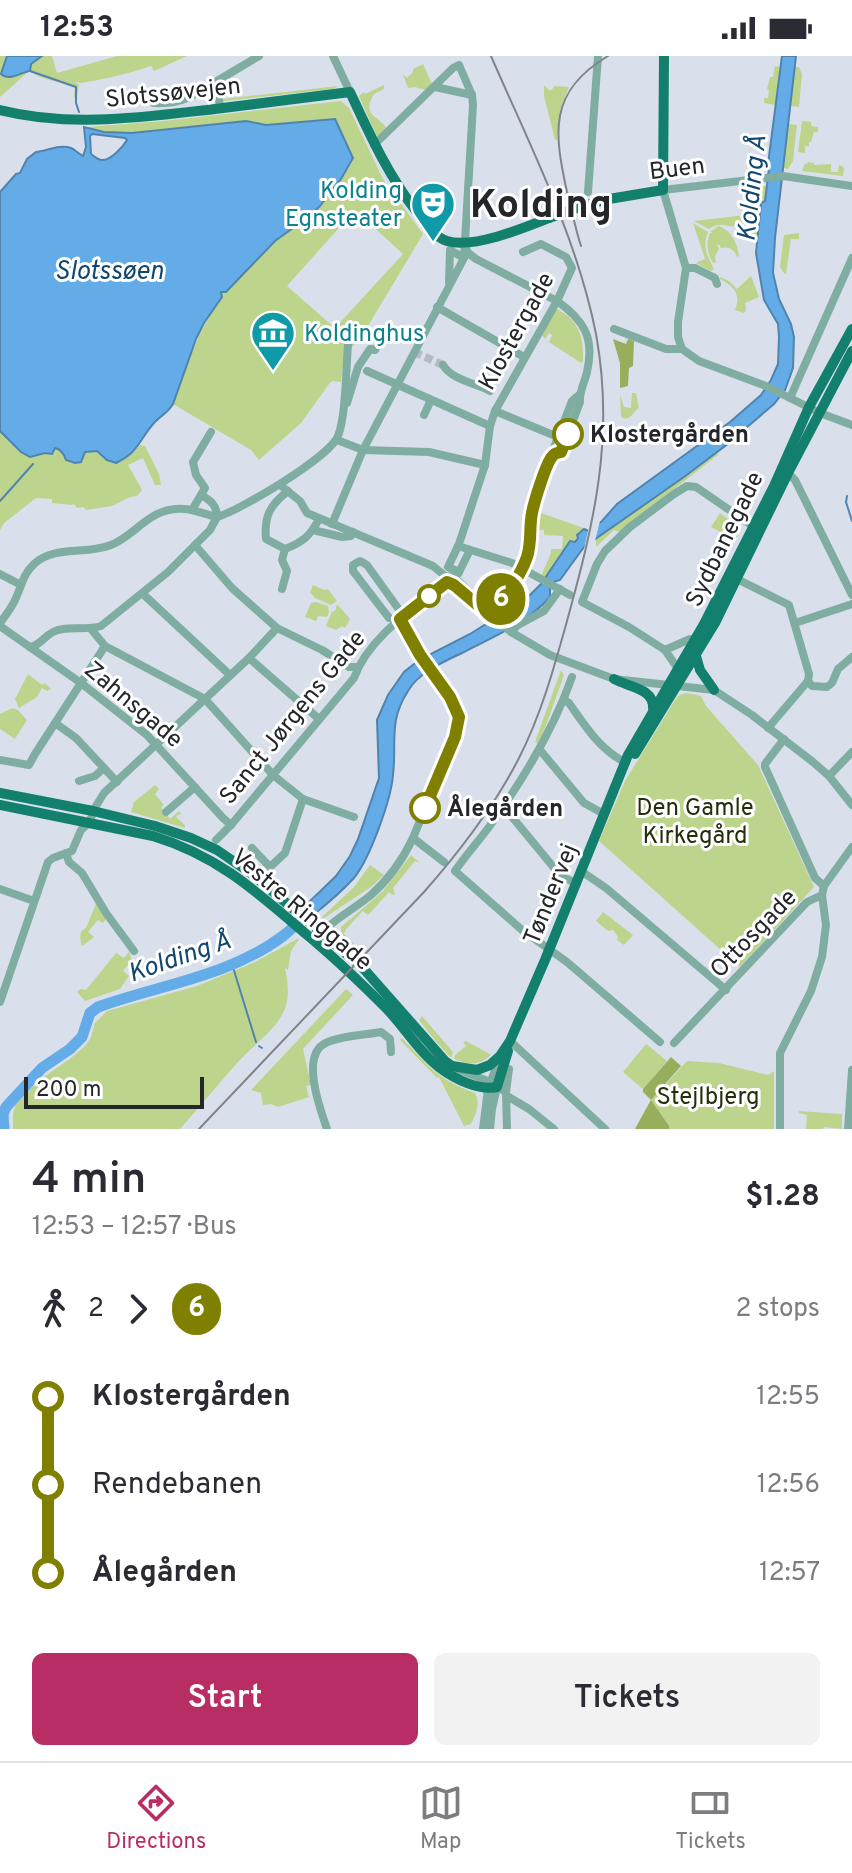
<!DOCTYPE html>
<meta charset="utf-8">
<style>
:root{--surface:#fff;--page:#f2f2f3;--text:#2b2b33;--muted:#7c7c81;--line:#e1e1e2;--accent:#b92d65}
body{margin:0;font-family:Overpass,sans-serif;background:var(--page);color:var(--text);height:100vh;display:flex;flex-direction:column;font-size:30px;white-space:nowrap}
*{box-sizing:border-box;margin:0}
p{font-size:26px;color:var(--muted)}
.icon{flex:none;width:44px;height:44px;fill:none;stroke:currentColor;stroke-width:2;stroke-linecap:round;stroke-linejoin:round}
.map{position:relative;height:1073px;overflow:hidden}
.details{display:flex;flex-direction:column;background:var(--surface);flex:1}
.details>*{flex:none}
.badge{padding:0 16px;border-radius:26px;font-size:28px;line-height:52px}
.scale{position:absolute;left:24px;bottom:20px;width:180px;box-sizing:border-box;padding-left:8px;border:4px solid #24262a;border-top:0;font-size:22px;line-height:28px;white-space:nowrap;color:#24262a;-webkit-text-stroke:6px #fff;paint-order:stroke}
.map>.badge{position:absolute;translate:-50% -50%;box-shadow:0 0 0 4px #fff}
.legs{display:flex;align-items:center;gap:12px;height:88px;padding:0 32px;font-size:26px}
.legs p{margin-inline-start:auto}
.head{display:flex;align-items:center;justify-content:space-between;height:136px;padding:0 32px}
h1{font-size:44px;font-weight:600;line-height:60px}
.button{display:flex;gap:16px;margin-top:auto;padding:16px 32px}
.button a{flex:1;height:92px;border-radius:12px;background:var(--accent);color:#fff;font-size:32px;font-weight:600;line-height:92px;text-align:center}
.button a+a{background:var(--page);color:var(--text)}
ul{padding:0 32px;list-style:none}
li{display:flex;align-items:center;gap:28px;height:88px;font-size:30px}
li i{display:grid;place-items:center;width:12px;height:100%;margin:0 10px;background:currentColor}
li i::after{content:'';width:20px;height:20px;margin:-10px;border:6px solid;border-radius:50%;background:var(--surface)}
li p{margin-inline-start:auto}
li:first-child i{background:linear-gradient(#0000 50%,currentColor 0)}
li:last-child i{background:linear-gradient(currentColor 50%,#0000 0)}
.status{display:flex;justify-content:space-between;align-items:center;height:56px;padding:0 40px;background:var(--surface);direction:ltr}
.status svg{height:22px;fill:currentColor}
.menu{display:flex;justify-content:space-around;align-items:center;height:112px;border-top:2px solid var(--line);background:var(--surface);font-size:22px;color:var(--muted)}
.menu a{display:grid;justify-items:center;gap:4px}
.menu .selected{color:var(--accent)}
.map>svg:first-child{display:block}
</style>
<div class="status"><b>12:53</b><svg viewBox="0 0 49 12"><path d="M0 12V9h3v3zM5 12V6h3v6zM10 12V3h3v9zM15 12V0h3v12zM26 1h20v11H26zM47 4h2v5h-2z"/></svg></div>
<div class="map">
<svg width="852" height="1073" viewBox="0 0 852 1073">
<rect width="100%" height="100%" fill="#d9e0eb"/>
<!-- green -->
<g fill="#bdd48c" fill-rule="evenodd">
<path d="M0 0H52L57 17 117 0H187L154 15 151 10C128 18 105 23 81 27L75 26 79 29 77 41H74L75 31 40 21 29 15 0 41Z"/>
<path d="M423 8 432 28 425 34 415 31 408 32 403 18 407 22 413 16V13Z"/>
<path d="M775 10 780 11 775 49 764 47V42H768L769 34 767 33 770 21H773Z"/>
<path d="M795 11H799L802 18 799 51 791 50Z"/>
<path d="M384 29V33L374 38C361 61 378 58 386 72L379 80 376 79 359 40 364 36 365 38Z"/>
<path d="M544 29 549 34H552L554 30 569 31 560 54 557 84H555L544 40Z"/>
<path d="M338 30 333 33 224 45 222 43Z"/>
<path d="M341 45 349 52 383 123 423 178 362 280 344 300 341 326 332 325 329 328 301 367 259 404 251 394 173 348C188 308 196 277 222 242L221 236H227L275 185 314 156 348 113 352 106 335 63 266 69 246 65 132 77 95 75 87 71 164 65ZM355 154 403 198 335 272 287 230Z"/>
<path d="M802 65 811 66V70L818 71V76H814L811 86H809V90H805V97L798 96Z"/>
<path d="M789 68 797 69 793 105 788 113 783 112Z"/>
<path d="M809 106 814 107V109L831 108V116H838L839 109 842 110 844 112 843 120 802 115 804 109Z"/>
<path d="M758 130H767L765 145 761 147 758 179 748 178 747 183 744 181C745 168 752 167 756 157 757 154 758 134 758 130Z"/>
<path d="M754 158C733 183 726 160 709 173L694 165Z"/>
<path d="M693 167 708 176C702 190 707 200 714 213L711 215 696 207 705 203Z"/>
<path d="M719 170C732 175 737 187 739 200L737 201C734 193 729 190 721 192L719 188 717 189 719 193 715 200 716 206 713 207C707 197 706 187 710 177H712L711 175Z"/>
<path d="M799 177V183H791L786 218 784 217 780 211 784 179Z"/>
<path d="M751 220 759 241 745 247 746 254 744 257 735 254C742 238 733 230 720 223V221L729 225 737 233Z"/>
<path d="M557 253C579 264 584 282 583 305L581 307 549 286 552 279 549 277 545 283 541 278Z"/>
<path d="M632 337H636L639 352C632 356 631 366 621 361L620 339 624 351 631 352Z"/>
<path d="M0 375C8 383 19 400 32 400 39 400 44 397 52 398L55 392 63 397 66 404 81 406 85 396C106 394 99 403 116 407L134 396 140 389 145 390 159 418 161 429H155L143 402 128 409 142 434 137 440 130 441 112 450 86 454 84 451 77 452 74 448 71 449 52 447V443L36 442 4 467 0 474Z"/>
<path d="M715 397 719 398 619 476 614 474 596 491V483Z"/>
<path d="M538 456 581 471 584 473 577 478 576 485H570L544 523 541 520 551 497V493H562L563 480 544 479V474H534Z"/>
<path d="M720 457 740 472 741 474 737 481 727 479 711 471Z"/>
<path d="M313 529 324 534 328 533 337 545 331 549 315 542 310 536Z"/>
<path d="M316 546 328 550 329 556 327 561 318 560 316 565 305 561 311 547Z"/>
<path d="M338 549 350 563 345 572 342 570 336 574 326 570 332 556 336 554V550Z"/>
<path d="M561 614 564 619 539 689 535 686Z"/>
<path d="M28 618 42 629 45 627 51 633 47 635 42 632 37 641 19 652 15 643Z"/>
<path d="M687 637 701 640 706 650 758 709 814 831 740 911 599 785 625 725 677 641 682 638Z"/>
<path d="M12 652 18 654 27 664 15 683 0 673V658Z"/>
<path d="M155 729 159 733 155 738 164 749 161 751 170 763 179 755 182 759 179 758 176 761 185 769V772L131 756 134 746Z"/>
<path d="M411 799 420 807 415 805 393 832 395 838 392 839 389 836 368 859 363 855 346 873 344 878 355 889H358L354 893 341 881V871L383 835Z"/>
<path d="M370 809 384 819 371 831 324 862H321L354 831Z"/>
<path d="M96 848 106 863 103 867 98 864 88 876 94 881 82 890C80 882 78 876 86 872Z"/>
<path d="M603 856 633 879 624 889 617 884 618 881 613 874 608 875 596 865Z"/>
<path d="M297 883H299L291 895 288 914 285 912C288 926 290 942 284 955 275 975 252 990 238 1006 218 1028 200 1051 180 1073H13V1058L15 1050 38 1025 71 1002 86 989 91 981 95 967 107 955 197 930 255 906Z"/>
<path d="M129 896 132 904 123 915 129 920 120 933 85 945 77 936 80 933 86 934 116 897 124 902Z"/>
<path d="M346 933 353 939 303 993 311 1029 306 1030 309 1041 278 1051 271 1048 263 1049 261 1037 251 1034Z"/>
<path d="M422 960 453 996 451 1002 438 988 419 964Z"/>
<path d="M402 982C429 1011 437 1023 475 1037 481 1047 476 1058 471 1068L464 1070 439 1021 437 1022 400 984Z"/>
<path d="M466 985 490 998 491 999C479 1010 468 1009 454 1003L455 999 466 990 463 986Z"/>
<path d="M646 988 667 1005 643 1033 623 1016Z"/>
<path d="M687 1005 719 1007 768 1019 774 1015V1073H635L651 1044Z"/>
<path d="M799 1055 842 1058V1073L824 1071 823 1073H806L807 1059 799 1057Z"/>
</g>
<!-- forest -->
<g fill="#97af5c">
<path d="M613 283 626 288 628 283 634 285 633 310 629 312 628 330 620 332V307Z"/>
<path d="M671 1001 681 1010 651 1044 669 1070V1073H635L651 1044 643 1036V1033Z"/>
</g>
<!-- water -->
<g fill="#63ace7" stroke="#5084ae" stroke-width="2" fill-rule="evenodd">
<path d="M7 0H42L31 8 30 15C20 16 10 26 1 18Z"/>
<path d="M782 0H796L775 182 773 217 779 243 791 268 794 281 793 312 785 334 774 348 732 384 728 383 729 387 684 421 584 491 560 524 553 526 550 532V541C527 567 493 581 462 597 443 606 419 616 408 635 388 666 397 686 393 719 391 744 370 802 354 822 342 835 327 848 313 859L304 851 336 820 350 800 358 783 379 722 377 664 388 639 404 616 419 604 470 578 526 543 541 528 570 485 575 486 578 482 577 479 584 473 589 475 602 465 617 448 730 366 761 339 771 324 778 308 779 281 778 268 764 244 756 197 761 147 765 145 769 112 768 108Z"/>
<path d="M335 63 353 102 341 123 320 150 307 162 275 185 226 236H221L222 241 204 267 196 283 173 348C168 357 160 360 154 367 138 385 140 395 116 407L107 404 97 395 85 396 81 406 75 407 66 404C64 398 61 393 55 392L52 398 45 397 30 401 21 396 0 375V136L16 118 20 117 27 103 36 96C46 95 60 88 71 92 75 94 78 97 83 100L86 91 84 71 104 76 132 77 246 65 266 69ZM92 78 125 82 127 84C123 91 110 105 102 104 98 104 94 100 91 98L90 80Z"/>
</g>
<!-- pier -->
<path fill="#d9e0eb" d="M597 464 600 465 594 489 587 494 584 493 589 470Z"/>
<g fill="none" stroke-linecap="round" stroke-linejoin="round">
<!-- stream -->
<g stroke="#5084ae" stroke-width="2">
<path d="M30 15 76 31V47L79 56"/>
<path d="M847 440 846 446 852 465"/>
<path d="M0 445 33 408"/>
<path d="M232 908 256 986"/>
<path d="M259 990 262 992"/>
</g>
<!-- river -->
<path stroke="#63ace7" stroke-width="11" d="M4 1073 3 1058 6 1051 42 1012 70 993 82 981 90 957 98 951C159 929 230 920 283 880 296 870 307 857 319 845"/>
<!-- minor-tunnel -->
<path stroke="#b5bbc4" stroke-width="8" stroke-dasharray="8 4" stroke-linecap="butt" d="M414 296 443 309"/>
<!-- minor -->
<g stroke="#80ada1" stroke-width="8">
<path d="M333 0 350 36"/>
<path d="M217 26 220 52"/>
<path d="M435 31 472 39"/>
<path d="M154 47C167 48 178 46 190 41L259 0"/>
<path d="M588 136 598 0"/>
<path d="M466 190 467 196 476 203 557 245C584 264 595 282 587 316 585 326 579 335 580 346L561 396 553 398"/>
<path d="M686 212H695L715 222 717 228"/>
<path d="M449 226 450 194 464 202"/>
<path d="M437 251 524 301"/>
<path d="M614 273 666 293H682L699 305 766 330 820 357 852 369"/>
<path d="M682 293 678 281V266L686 212 663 134 783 120 852 130"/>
<path d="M443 309C452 324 475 327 490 335"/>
<path d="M367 315 490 370"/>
<path d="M790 342 852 202"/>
<path d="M347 347 358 311 370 293 375 294 379 287"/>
<path d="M495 355 558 381"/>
<path d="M424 359 431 344"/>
<path d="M337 384 363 394 429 396 485 409"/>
<path d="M788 417 795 424 801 436 852 539"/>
<path d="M280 429 300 445 307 457 433 510 445 520 450 527 511 576 550 599 614 623 714 634 752 659 813 706 829 720 852 749"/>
<path d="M288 435C270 449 264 460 266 483L285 493C303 486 310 480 319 463"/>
<path d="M201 439C210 444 217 449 217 461"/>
<path d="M192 454 205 432 196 419 193 406 211 376"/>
<path d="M217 461C239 455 330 401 338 380 346 360 346 312 348 289L346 279"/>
<path d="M332 468 363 394 464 202 473 49 472 39 459 9 453 12 374 89"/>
<path d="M313 474 342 481 351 480 353 476"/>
<path d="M195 489 232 532 277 572 322 594 349 611H356"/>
<path d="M458 490 512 507 570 539"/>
<path d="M459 516 448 511 459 488 485 409 490 370 495 355 557 245 572 212 566 201 541 188 523 196"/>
<path d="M0 518 21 529"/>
<path d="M458 518 470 494"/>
<path d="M445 520 454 521 472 538"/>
<path d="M733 521 789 549 809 618 808 625 768 672"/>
<path d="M282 533 287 515 282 504 285 493"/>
<path d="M143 538 230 619"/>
<path d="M487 557C505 539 523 522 529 495 532 483 530 470 532 457 534 443 545 410 553 398V394L572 345 579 339"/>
<path d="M0 567C5 560 10 554 14 546 21 533 22 519 34 508 55 489 86 499 111 489 134 480 148 455 175 453 190 451 202 458 217 461"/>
<path d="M795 567 852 548"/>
<path d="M0 570 81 627 147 679 223 762 231 769"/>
<path d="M91 573 105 590 205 643 273 719 303 743 354 761"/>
<path d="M511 576 518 569 544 555 560 533"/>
<path d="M30 591C41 589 43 581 53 576 66 569 86 575 101 570L168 516 210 474 217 461"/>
<path d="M665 594 690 583 694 586"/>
<path d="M249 602 319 663"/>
<path d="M678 613 665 594 629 571 582 546 597 508 605 495 630 471 674 438 687 430 696 431 757 473"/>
<path d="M572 621C553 675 523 724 489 771 478 786 465 800 455 815L522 874 567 906 660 986"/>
<path d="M808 625 812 630 827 631 832 627 838 613 852 601"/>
<path d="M564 644 569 647C586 671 599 693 626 707"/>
<path d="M55 667 76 682 117 726"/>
<path d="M784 683 765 708V711L815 822 824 830"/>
<path d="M540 694 584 747 604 758"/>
<path d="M0 704 29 709 35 698 105 590"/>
<path d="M829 720 852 696"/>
<path d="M79 725 95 720 104 712"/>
<path d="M503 750 555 813 562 820 575 827"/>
<path d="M166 756 195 731"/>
<path d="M413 782 444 806"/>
<path d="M216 784 231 769 354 622C368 582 413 553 445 527H450"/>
<path d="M252 792 270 811 285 797 303 743"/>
<path d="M66 797 69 806 82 817 106 857 134 895"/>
<path d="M581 815 606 832 726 934"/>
<path d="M0 833 34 845"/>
<path d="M319 879C334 863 354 853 371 839 389 823 403 803 413 782L459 669V661L455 650 405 573 400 563V555L367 509 360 505 353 509V515L389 562 400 563"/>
<path d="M0 946 48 806 53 802 72 795 81 774 89 767 96 750 104 737 249 602 277 572"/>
<path d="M510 985 605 1073"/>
<path d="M674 987 807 846 822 839"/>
<path d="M458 1013 490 1026 506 1036 507 1073"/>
<path d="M506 1036 509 1013"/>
<path d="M507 1040 529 1053 554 1073"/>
<path d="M327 1073C320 1053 301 1001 324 988 337 980 365 979 381 976L390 983 391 996"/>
<path d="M483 1073 488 1033 500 1001"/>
<path d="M490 1073 492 1053 497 1031"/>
<path d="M780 1073V997L811 935 822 901 826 869 822 839 824 830 852 791"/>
<path d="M848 1073 852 1014"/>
</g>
<!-- major -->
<g stroke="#12806d" stroke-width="10">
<path d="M0 54C71 72 144 61 215 53 260 47 305 42 350 36 370 79 387 117 416 155 425 167 433 180 447 185 473 193 524 172 549 162"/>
<path d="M582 150 609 143 663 134 664 0"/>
<path d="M696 600 700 614 714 634"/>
<path d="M614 623C628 631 654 632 653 652"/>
<path d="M635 698 715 567 788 417 852 295"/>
<path d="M0 737 93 755 155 770 191 782 217 794 252 818 363 912 445 1005 452 1010 477 1014 490 1009 500 1000 510 985 545 904 628 699 704 568 774 430 809 351 852 273"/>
<path d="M0 749 153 780C218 800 256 835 306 878 335 902 361 927 387 953 405 972 419 996 440 1012 455 1023 479 1035 497 1031L508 995"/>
</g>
<!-- rail -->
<g stroke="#7f848b" stroke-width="2">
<path d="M581 190C575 172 572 154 567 136 554 76 548 36 608 0"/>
<path d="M199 1073 424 836C460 795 494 751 519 702 541 659 554 612 567 565 594 467 615 381 596 278 577 181 530 90 491 0"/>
</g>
<!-- major-bridge -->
<path stroke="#12806d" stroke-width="10" d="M549 162 582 150"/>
</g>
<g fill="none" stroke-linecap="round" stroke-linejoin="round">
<!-- line-1 casing -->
<g stroke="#fff" stroke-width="18">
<path id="line-1" d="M425 752 455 681 459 661 450 641 420 599 400 563 447 526 454 529 487 557C505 539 518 526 527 501 532 486 529 471 532 457 534 446 545 411 551 402 555 397 554 398 561 396L568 378"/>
</g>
<!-- line-1 -->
<use href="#line-1" stroke="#808000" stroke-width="12"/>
</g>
<!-- icons -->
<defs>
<g id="theatre-pin" transform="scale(2.3)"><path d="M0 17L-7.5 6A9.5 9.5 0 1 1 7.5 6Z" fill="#0f9aa8" stroke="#fff"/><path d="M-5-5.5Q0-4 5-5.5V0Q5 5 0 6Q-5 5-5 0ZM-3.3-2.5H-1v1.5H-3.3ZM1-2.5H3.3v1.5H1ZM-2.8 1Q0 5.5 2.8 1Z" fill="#fff"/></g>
<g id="museum-pin" transform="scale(2.3)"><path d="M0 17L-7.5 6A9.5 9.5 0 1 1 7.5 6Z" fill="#0f9aa8" stroke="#fff"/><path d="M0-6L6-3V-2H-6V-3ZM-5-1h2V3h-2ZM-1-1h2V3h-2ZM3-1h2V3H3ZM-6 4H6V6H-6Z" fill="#fff"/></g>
</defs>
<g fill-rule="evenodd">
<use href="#theatre-pin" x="433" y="148"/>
<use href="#museum-pin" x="273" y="277"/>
</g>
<!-- markers -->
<g fill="#fff" stroke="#808000" stroke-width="4">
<circle cx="568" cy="378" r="14"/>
<circle cx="429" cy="540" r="10"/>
<circle cx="425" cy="752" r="14"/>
</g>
<g text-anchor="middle" stroke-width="6" stroke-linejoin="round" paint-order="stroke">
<!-- street labels -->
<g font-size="24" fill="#24262a" stroke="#fff">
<text transform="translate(173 36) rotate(-6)" y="8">Slotssøvejen</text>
<text transform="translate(677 112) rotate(-7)" y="8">Buen</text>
<text transform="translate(516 275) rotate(-61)" y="8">Klostergade</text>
<text transform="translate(724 483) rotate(-64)" y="8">Sydbanegade</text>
<text transform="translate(134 648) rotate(40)" y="8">Zahnsgade</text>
<text transform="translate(292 661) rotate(-51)" y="8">Sanct Jørgens Gade</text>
<text transform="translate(550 838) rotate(-68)" y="8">Tøndervej</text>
<text transform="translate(302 853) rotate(40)" y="8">Vestre Ringgade</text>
<text transform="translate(753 877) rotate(-46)" y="8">Ottosgade</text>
</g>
<!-- culture labels -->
<g font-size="24" fill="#0d838f" stroke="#fff" text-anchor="end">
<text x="402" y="142">Kolding<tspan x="402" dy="28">Egnsteater</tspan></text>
<text x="304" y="285" text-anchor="start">Koldinghus</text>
</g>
<!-- stop labels -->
<g font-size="24" font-weight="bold" fill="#24262a" stroke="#fff" text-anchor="start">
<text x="590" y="386">Klostergården</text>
<text x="447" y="760">Ålegården</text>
</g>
<!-- park labels -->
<g font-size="24" fill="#242e0a" stroke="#fff">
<text x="695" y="759">Den Gamle<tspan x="695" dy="28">Kirkegård</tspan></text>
<text x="708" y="1048">Stejlbjerg</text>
</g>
<!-- water labels -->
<g font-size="26" font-style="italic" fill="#10476e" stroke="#fff">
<text transform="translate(751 132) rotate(-84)" y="9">Kolding Å</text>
<text x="109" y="223">Slotssøen</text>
<text transform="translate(179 900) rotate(-19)" y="9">Kolding Å</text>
</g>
<!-- town labels -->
<g font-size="40" font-weight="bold" fill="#24262a" stroke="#fff">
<text x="541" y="161">Kolding</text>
</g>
</g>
</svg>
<div class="scale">200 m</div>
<b class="badge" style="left:501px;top:543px;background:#808000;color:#fff">6</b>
</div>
<section class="details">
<div class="head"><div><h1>4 min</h1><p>12:53 – 12:57 · Bus</p></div><b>$1.28</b></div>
<div class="legs"><svg class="icon" aria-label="walk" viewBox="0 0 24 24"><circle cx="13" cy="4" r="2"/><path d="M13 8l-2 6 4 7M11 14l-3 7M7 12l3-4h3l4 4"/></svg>2<svg class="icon" aria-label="forward" viewBox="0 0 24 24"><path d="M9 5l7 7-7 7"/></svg><b class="badge" style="background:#808000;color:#fff">6</b><p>2 stops</p></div>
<ul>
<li><i style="color:#808000"></i><b>Klostergården</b><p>12:55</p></li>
<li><i style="color:#808000"></i><span>Rendebanen</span><p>12:56</p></li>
<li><i style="color:#808000"></i><b>Ålegården</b><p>12:57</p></li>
</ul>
<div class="button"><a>Start</a><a>Tickets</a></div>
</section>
<nav class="menu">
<a class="selected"><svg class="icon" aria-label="directions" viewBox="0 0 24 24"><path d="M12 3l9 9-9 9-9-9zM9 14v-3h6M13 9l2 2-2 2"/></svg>Directions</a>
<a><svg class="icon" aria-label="map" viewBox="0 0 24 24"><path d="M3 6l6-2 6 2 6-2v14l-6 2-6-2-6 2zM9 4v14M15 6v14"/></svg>Map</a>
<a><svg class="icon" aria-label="tickets" viewBox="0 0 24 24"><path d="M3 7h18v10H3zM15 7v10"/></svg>Tickets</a>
</nav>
